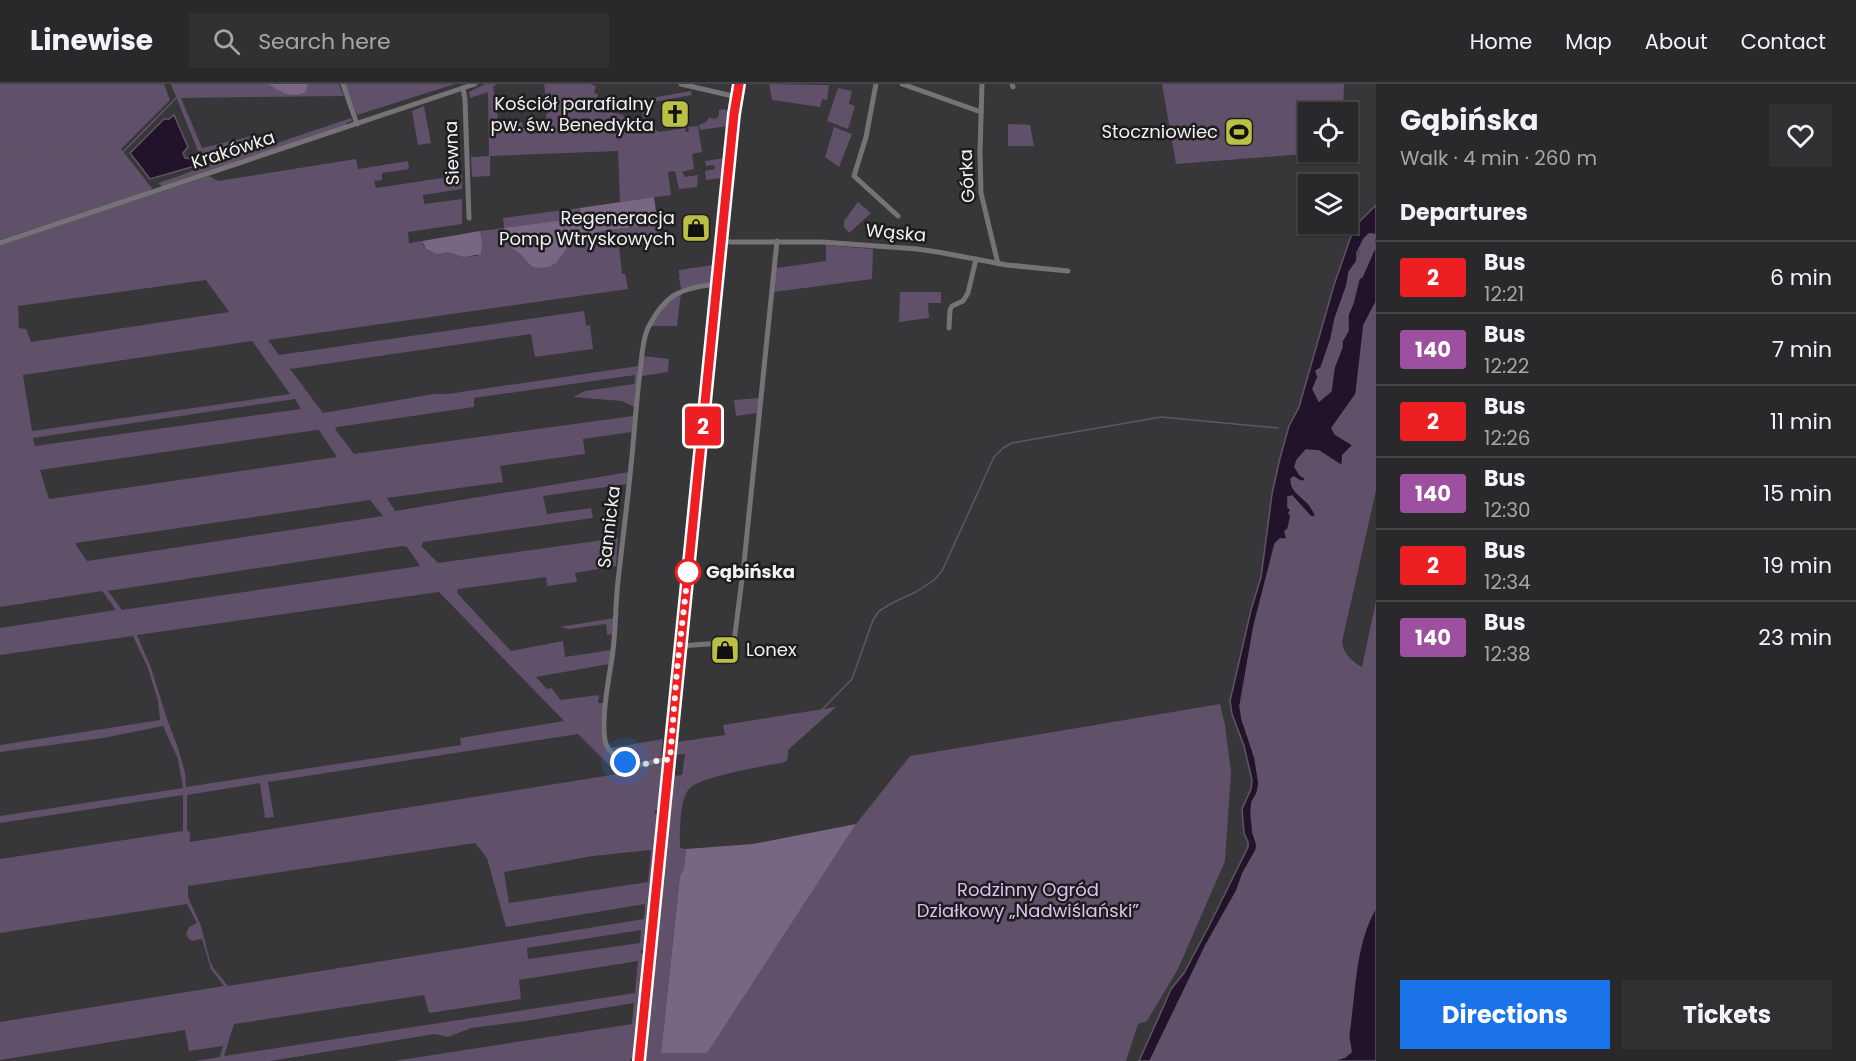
<!DOCTYPE html>
<meta charset="utf-8">
<style>
:root{--surface:#29282a;--page:#313032;--text:#f1f3f6;--muted:#a5a6a8;--line:#454447;--accent:#1a73e8}
body{margin:0;font-family:Poppins,sans-serif;background:var(--page);color:var(--text);height:100vh;display:flex;flex-direction:column;font-size:22px;white-space:nowrap}
*{box-sizing:border-box;margin:0}
p{font-size:20px;color:var(--muted)}
.icon{flex:none;width:33px;height:33px;fill:none;stroke:currentColor;stroke-width:2;stroke-linecap:round;stroke-linejoin:round}
.map{position:relative;flex:1;overflow:hidden}
.sheet{display:flex;flex-direction:column;background:var(--surface);width:480px}
.sheet>*{flex:none}
.badge{padding:0 12px;border-radius:4px;font-size:21px;line-height:39px}
.controls{position:absolute;left:1298px;top:18px;display:grid;gap:12px}
.controls a{display:grid;place-items:center;width:60px;height:60px;border-radius:0px;background:var(--surface);box-shadow:0 2px 4px #0004,0 0 0 2px var(--line);font-size:30px}
.you{position:absolute;width:30px;height:30px;margin:-15px;border:4px solid #fff;border-radius:50%;background:#1a73e8;box-shadow:0 0 0 9px #1a73e833}
.map>.badge{position:absolute;translate:-50% -50%;box-shadow:0 0 0 3px #fff}
h2{padding:0 24px;font-size:22px;line-height:54px}
.round{display:grid;place-items:center;flex:none;width:63px;height:63px;border-radius:0px;background:var(--page)}
.head{display:flex;align-items:center;justify-content:space-between;height:102px;padding:0 24px}
h1{font-size:28px;font-weight:700;line-height:45px}
.primary-button{display:flex;gap:12px;margin-top:auto;padding:12px 24px}
.primary-button a{flex:1;height:69px;border-radius:0px;background:var(--accent);color:#fff;font-size:24px;font-weight:700;line-height:69px;text-align:center}
.primary-button a+a{background:var(--page);color:var(--text)}
ul{padding:0;list-style:none}
li{display:flex;align-items:center;gap:18px;height:72px;padding:0 24px;border-top:2px solid var(--line)}
li div{flex:1}
li b{display:block;font-size:22px}
li em{font-style:normal}
li .badge{min-width:66px;font-weight:700;text-align:center}
header{display:flex;align-items:center;gap:36px;box-sizing:border-box;height:84px;padding:0 30px;background:var(--surface);border-bottom:2px solid var(--line)}
header strong{font-size:28px}
nav{display:flex;gap:33px;margin-inline-start:auto;font-size:21px}
.search{width:420px;height:54px;background:var(--page);display:flex;align-items:center;gap:15px;box-sizing:border-box;padding:0 21px;border-radius:0px;color:var(--muted);font-size:22px}
main{display:flex;flex:1;min-height:0}
.map>svg:first-child{display:block}
</style>
<header>
<strong>Linewise</strong>
<div class="search"><svg class="icon" aria-label="search" viewBox="0 0 24 24"><circle cx="10" cy="10" r="6"/><path d="M15 15l6 6"/></svg>Search here</div>
<nav><a>Home</a><a>Map</a><a>About</a><a>Contact</a></nav>
</header>
<main>
<div class="map">
<svg width="1376" height="977" viewBox="0 0 1376 977">
<rect width="100%" height="100%" fill="#373638"/>
<!-- green -->
<g fill="#605069" fill-rule="evenodd">
<path d="M0 0H164L170 16 121 65 152 104 150 107 0 156Z"/>
<path d="M171 0H268L281 8 308 2V0H339L344 12 181 14 202 64 256 51 262 64 351 34 352 37 346 39V41L163 103 158 99 204 84 199 68Z"/>
<path d="M345 0H455L357 31Z"/>
<path d="M485 0H498L493 2 499 41 522 38 523 44H528L529 50 537 49V43L547 41 546 30H548L544 0H590L596 2 594 9 598 10 595 23 623 31 626 39 630 41 646 39 659 48 685 44 686 48H689L688 43 698 42 702 68 692 70 694 85 682 88 685 93 698 91 697 103 679 105 675 87 668 88 671 111 620 118 618 67 490 72V92L472 93 471 73 489 72 488 8 470 14 469 8Z"/>
<path d="M769 0 829 1 827 16 822 15 820 23 772 16Z"/>
<path d="M1162 0H1344L1343 28H1308V68H1329L1176 80Z"/>
<path d="M838 4 852 7 849 20 855 22 848 45 827 37Z"/>
<path d="M691 7 692 11 653 18 646 28V33L643 35 642 27 651 14Z"/>
<path d="M424 22 431 59 418 61 412 27Z"/>
<path d="M724 25 729 27 728 42 700 46 699 41 706 38 710 33 713 35 717 34 719 31V26Z"/>
<path d="M1008 40 1030 41 1034 62H1008Z"/>
<path d="M834 43 852 50 839 83 825 73Z"/>
<path d="M725 74 722 94 706 96 705 87 715 85 714 81 706 82 705 77Z"/>
<path d="M356 75 358 85 408 77 409 85 382 89V96L374 97 376 104 462 91V105L423 111 424 120 462 115V140L408 148 409 159 422 157C425 170 436 168 447 168 448 168 455 171 457 171 463 173 471 172 477 172L482 157 480 147 504 144 503 134 580 124 582 134 503 148C509 163 521 170 531 182L567 163 574 154 579 152 584 153 602 147 649 141 657 134 660 156 619 162 622 190H625L628 205 268 256 279 271 584 227 586 242 590 241 593 265 535 273 531 250 290 285 323 329 434 310H448L638 282 634 323 622 317 573 313 585 307 634 300 635 291 474 314V323L337 343 335 345 354 370 633 332 632 348 583 355 585 370 500 382 503 398 387 414 395 427 629 388 627 400 543 412 547 430 591 424 593 434 423 458 421 462 438 479 618 454 616 482 575 489 577 498 547 502 546 493 458 505 457 509 511 567 563 557 565 573 611 566 609 580 536 593 547 605 551 604 561 616 599 611 598 619H604L601 641 603 657 621 678 628 682 637 685 660 678 663 680 659 726H655V729H658L644 866H641V869L644 870 633 975H630V977H394L632 940 634 919 526 937 471 944 448 953 435 950 270 977H195L220 973 223 962 189 967 185 946 0 976V938L224 902 211 885 202 855 192 857 189 855 186 850 189 843 197 839 187 820 0 849V775L183 747V711L0 739V732L183 704 178 675 163 642 103 654 0 668V661L160 636 158 617 148 584 133 552 0 571V544L116 526 102 507 0 523V161L209 92 218 97ZM206 196 229 228 31 258 26 245 19 244 18 222ZM252 257 290 310 32 347 23 291ZM295 315 301 325 35 362 33 354ZM317 346H319L337 373 49 415 40 386ZM370 416 383 432 87 477 76 461V459ZM402 462 407 463 420 482 122 526 108 507ZM439 508 564 637 460 654 461 661 186 703 185 689 178 664 167 635 151 584 137 551ZM578 650 618 690 190 758V749L187 746V711L260 699 265 734 274 733 268 698ZM475 759 487 774 506 843 645 820 644 835 228 902 214 885 210 877 201 842 188 813V802ZM651 766 648 798 509 819 504 788 593 772ZM641 846 640 859 528 875 527 864ZM638 877 635 909 224 972 234 940 424 911 429 929 521 915 519 896Z"/>
<path d="M858 118 871 129 849 149 844 143V137Z"/>
<path d="M1369 150H1373L1376 152 1375 166 1372 169 1354 210 1353 219 1348 231 1349 242 1334 284 1331 307 1319 317 1313 305 1318 292 1316 287 1321 284 1331 255 1335 234 1347 201 1349 188 1357 177 1361 159Z"/>
<path d="M826 161 873 165 872 195 774 208 776 184 826 177Z"/>
<path d="M713 181 711 198 681 205 679 193H681L679 191V186Z"/>
<path d="M900 208H941V219H928L929 234 899 238Z"/>
<path d="M681 209 677 242H651L664 221Z"/>
<path d="M1376 218V406L1342 558C1344 570 1351 577 1362 583L1376 517V823C1355 860 1355 908 1349 949 1348 956 1351 962 1351 968L1345 973 1332 977H1150L1206 861 1237 806 1243 789 1256 766 1251 730 1252 718 1259 700 1255 674 1240 628 1254 542 1275 460 1280 455H1286L1285 447 1288 445V413L1292 411 1299 419 1309 420C1300 413 1291 407 1291 395L1300 391 1295 383 1297 376 1306 366 1319 367 1342 382 1343 371 1352 362 1335 350 1332 344 1356 310 1364 241Z"/>
<path d="M643 272 669 275 668 288 642 292Z"/>
<path d="M759 314 757 329 736 332 734 316Z"/>
<path d="M614 534 612 550 607 551 606 540 569 545 560 543Z"/>
<path d="M1220 620 1225 641 1231 689 1225 777 1178 885 1147 937 1138 940 1126 977H644L673 680 676 677 674 692 682 691 685 670 675 671 674 670 677 658 725 651 723 641 836 623 788 666V674L785 678C766 682 702 692 690 704 679 714 680 750 680 764L686 765 684 784 680 792 661 969H706L856 740 910 672Z"/>
<path d="M663 655 661 673C633 682 632 682 610 664Z"/>
</g>
<!-- forest -->
<g fill="#796683">
<path d="M268 0H308L306 8C293 15 279 8 268 0Z"/>
<path d="M654 113 657 134 649 141 602 147 584 153 579 152 574 154 556 179 549 183 538 184 531 182 520 170 512 164 503 148 504 144 581 134 580 124Z"/>
<path d="M480 147 482 157 481 170 464 173 447 168 437 170 426 165 422 157Z"/>
<path d="M856 740 707 969H661L680 792 684 784 686 765 753 760Z"/>
</g>
<!-- water -->
<g fill="#22132a" stroke="#605566" stroke-width="1.5">
<path d="M174 31 188 63 183 69 185 74 193 75 195 82 150 95 130 69 164 35H169Z"/>
<path d="M1376 121V152L1373 150H1369L1364 155 1357 169V177L1349 188 1347 201 1335 235 1331 255 1321 284 1316 287 1318 293 1313 305 1319 317 1331 307 1334 284 1342 263V257L1348 247V231L1353 219 1359 195 1362 193 1376 161V218L1364 241 1356 310 1332 344 1335 350 1353 361 1343 371 1342 382 1319 367 1306 366 1297 376 1295 383 1300 391 1305 394V397H1300L1294 393 1291 395C1291 407 1300 411 1308 419 1311 422 1314 428 1316 432L1311 433 1292 412 1288 413V423L1291 426 1289 429 1291 432 1288 445 1285 447 1287 455H1280L1275 460 1254 542 1240 622 1242 635 1255 674 1259 700 1257 709 1252 718 1251 730 1253 749 1257 761 1256 766 1243 789 1237 806 1206 861 1150 977H1139L1165 919 1171 905 1184 889 1209 842 1248 763V758L1244 749 1242 725 1251 705 1252 696 1244 662 1232 630 1230 617 1251 526 1261 493 1272 410 1280 374 1289 342 1299 323 1334 201 1350 155 1358 139Z"/>
<path d="M1376 823V977H1332L1345 973 1351 968C1351 962 1348 956 1349 949 1355 907 1354 861 1376 823Z"/>
</g>
<g fill="none" stroke-linecap="round" stroke-linejoin="round">
<!-- stream -->
<g stroke="#605566" stroke-width="1.5">
<path d="M69 0 147 105"/>
<path d="M172 0 177 12"/>
<path d="M0 70 120 69 123 68 177 13 205 82 180 93"/>
<path d="M154 113 410 458"/>
<path d="M0 151 147 104"/>
<path d="M415 464 457 519 476 538"/>
<path d="M480 543 617 680C630 690 645 695 662 697"/>
<path d="M652 958 676 698 783 660 811 637 852 595 873 536 879 527 894 518 916 508 934 496 942 487 994 373 1003 364 1012 359 1161 333 1278 344"/>
<path d="M539 977 633 961"/>
</g>
<!-- street -->
<g stroke="#757376" stroke-width="5">
<path d="M343 0 357 40"/>
<path d="M681 0 737 13"/>
<path d="M876 0 866 53 854 92 898 132"/>
<path d="M902 0 981 28"/>
<path d="M982 0 980 68 981 109 998 180"/>
<path d="M1012 0 1013 3"/>
<path d="M463 4 465 15 469 134"/>
<path d="M721 158H822L917 165 938 168 1007 181 1068 187"/>
<path d="M0 159 475 0"/>
<path d="M949 244 950 226 952 222 963 217 968 209 976 175"/>
<path d="M680 562 734 558 744 479 777 157"/>
<path d="M670 676C650 674 640 689 622 676 617 673 611 669 608 664 598 650 609 593 612 574 616 549 615 523 618 497 623 452 629 406 633 361 635 337 637 312 640 288 642 273 642 257 648 244 666 209 680 205 716 200"/>
</g>
<!-- secondary -->
<path stroke="#757376" stroke-width="8" d="M639 977 716 200 734 30 739 0"/>
</g>
<g fill="none" stroke-linecap="round" stroke-linejoin="round">
<!-- line casing -->
<g stroke="#fff" stroke-width="14">
<path id="line" d="M639 977 719 179 734 30 739 0"/>
</g>
<!-- line -->
<use href="#line" stroke="#ee1f23" stroke-width="9"/>
<!-- walk -->
<path stroke="#f1f0f2" stroke-width="6" stroke-dasharray="0 10.8" d="M625 678C640 687 653 674 670 676L677 586 688 488"/>
</g>
<!-- icons -->
<defs>
<g id="church-square" transform="scale(1.5)"><rect x="-9" y="-9" width="18" height="18" rx="4" fill="#bbc044" stroke="#1e1d1e"/><path d="M-1.2-6h2.4v3.5h3.3v2.4h-3.3V6h-2.4V-.1h-3.3v-2.4h3.3Z" fill="#111"/></g>
<g id="stadium-square" transform="scale(1.5)"><rect x="-9" y="-9" width="18" height="18" rx="4" fill="#bbc044" stroke="#1e1d1e"/><path d="M0-5a6.5 5 0 1 0 0 10a6.5 5 0 1 0 0-10ZM-3.5-1.8h7v3.6h-7Z" fill="#111"/></g>
<g id="shop-square" transform="scale(1.5)"><rect x="-9" y="-9" width="18" height="18" rx="4" fill="#bbc044" stroke="#1e1d1e"/><path d="M-5-2.5h2.3a2.7 3.5 0 0 1 5.4 0H5L5.5 6h-11ZM-1.5-2.5h3a1.5 2.3 0 0 0-3 0Z" fill="#111"/></g>
</defs>
<g fill-rule="evenodd">
<use href="#church-square" x="675" y="30"/>
<use href="#stadium-square" x="1239" y="48"/>
<use href="#shop-square" x="696" y="144"/>
<use href="#shop-square" x="725" y="566"/>
</g>
<!-- markers -->
<circle fill="#fff" stroke="#ee1f23" stroke-width="3" cx="688" cy="488" r="12"/>
<g text-anchor="middle" stroke-width="5" stroke-linejoin="round" paint-order="stroke">
<!-- poi labels -->
<g font-size="18" fill="#f1f0f2" stroke="#1e1d1e" text-anchor="end">
<text x="654" y="26">Kościół parafialny<tspan x="654" dy="21">pw. św. Benedykta</tspan></text>
<text x="1218" y="54">Stoczniowiec</text>
<text x="675" y="140">Regeneracja<tspan x="675" dy="21">Pomp Wtryskowych</tspan></text>
<text x="746" y="572" text-anchor="start">Lonex</text>
</g>
<!-- street labels -->
<g font-size="18" fill="#f1f0f2" stroke="#1e1d1e">
<text transform="translate(233 66) rotate(-18)" y="6">Krakówka</text>
<text transform="translate(452 69) rotate(-92)" y="6">Siewna</text>
<text transform="translate(967 92) rotate(-93)" y="6">Górka</text>
<text transform="translate(896 149) rotate(5)" y="6">Wąska</text>
<text transform="translate(609 443) rotate(-83)" y="6">Sannicka</text>
</g>
<!-- stop labels -->
<g font-size="18" font-weight="bold" fill="#f1f0f2" stroke="#1e1d1e" text-anchor="start">
<text x="706" y="494">Gąbińska</text>
</g>
<!-- park labels -->
<g font-size="18" fill="#e0bef2" stroke="#1e1d1e">
<text x="1028" y="812">Rodzinny Ogród<tspan x="1028" dy="21">Działkowy „Nadwiślański”</tspan></text>
</g>
</g>
</svg>
<div class="controls">
<a><svg class="icon" aria-label="locate" viewBox="0 0 24 24"><circle cx="12" cy="12" r="6"/><path d="M12 2v4M12 18v4M2 12h4M18 12h4"/></svg></a>
<a><svg class="icon" aria-label="layers" viewBox="0 0 24 24"><path d="M12 4l9 5-9 5-9-5zM3 14l9 5 9-5"/></svg></a>
</div>
<div class="you" style="left:625px;top:678px"></div>
<b class="badge" style="left:703px;top:342px;background:#ee1f23;color:#fff">2</b>
</div>
<section class="sheet">
<div class="head"><div><h1>Gąbińska</h1><p>Walk · 4 min · 260 m</p></div><a class="round"><svg class="icon" aria-label="heart" viewBox="0 0 24 24"><path d="M12 20l-8-8c-3-5 5-10 8-4 3-6 11-1 8 4z"/></svg></a></div>
<h2>Departures</h2>
<ul>
<li><span class="badge" style="background:#ee1f23;color:#fff">2</span><div><b>Bus</b><p>12:21</p></div><em>6 min</em></li>
<li><span class="badge" style="background:#9c509f;color:#fff">140</span><div><b>Bus</b><p>12:22</p></div><em>7 min</em></li>
<li><span class="badge" style="background:#ee1f23;color:#fff">2</span><div><b>Bus</b><p>12:26</p></div><em>11 min</em></li>
<li><span class="badge" style="background:#9c509f;color:#fff">140</span><div><b>Bus</b><p>12:30</p></div><em>15 min</em></li>
<li><span class="badge" style="background:#ee1f23;color:#fff">2</span><div><b>Bus</b><p>12:34</p></div><em>19 min</em></li>
<li><span class="badge" style="background:#9c509f;color:#fff">140</span><div><b>Bus</b><p>12:38</p></div><em>23 min</em></li>
</ul>
<div class="primary-button"><a>Directions</a><a>Tickets</a></div>
</section>
</main>
